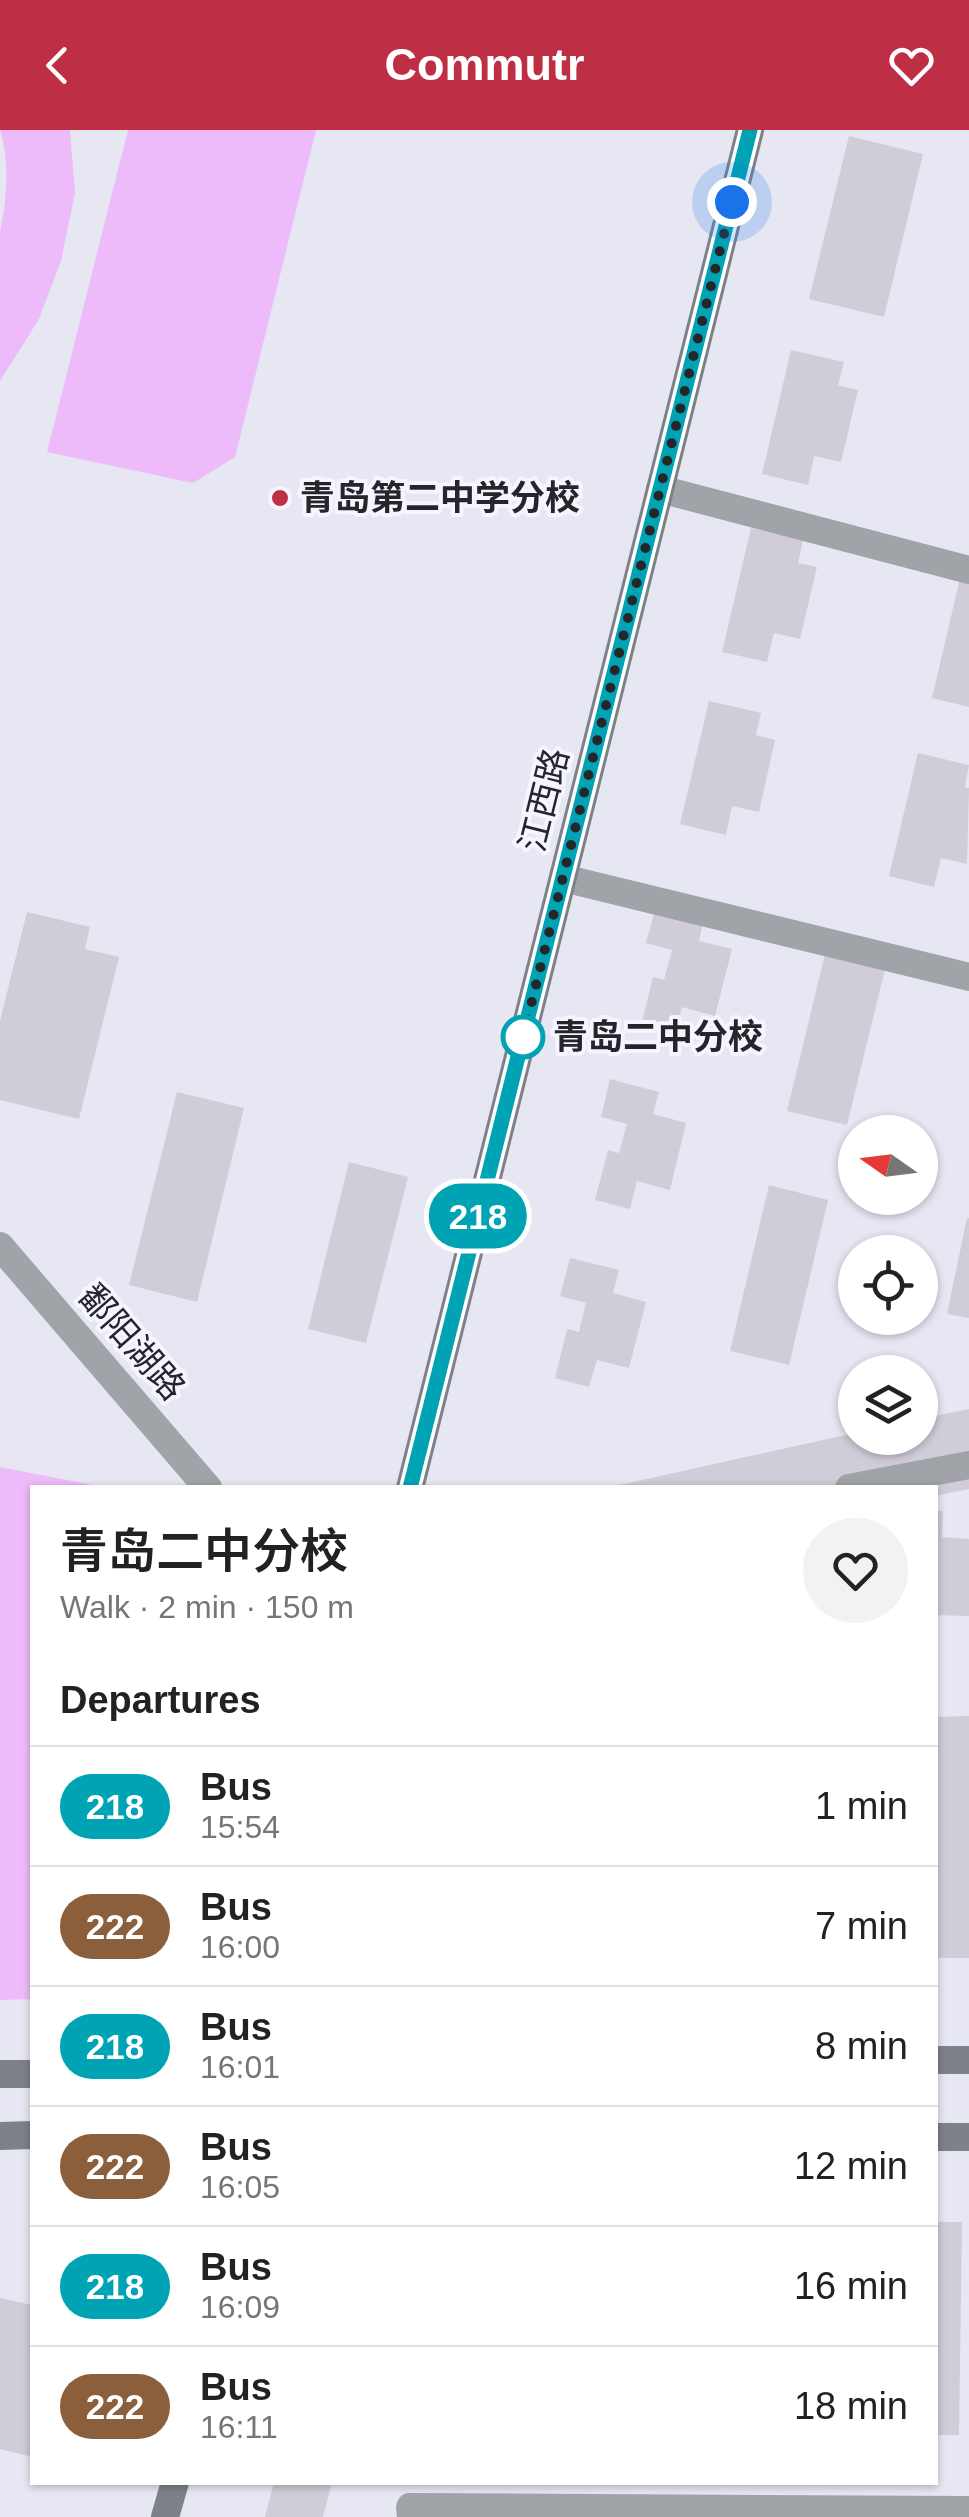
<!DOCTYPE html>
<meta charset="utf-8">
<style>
:root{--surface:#fff;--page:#f2f2f2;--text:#222;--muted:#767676;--line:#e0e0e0;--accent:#be2e45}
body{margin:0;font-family:Arial,"Noto Sans SC",sans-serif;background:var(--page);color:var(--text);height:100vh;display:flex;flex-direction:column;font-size:38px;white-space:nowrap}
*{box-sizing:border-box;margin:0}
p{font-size:32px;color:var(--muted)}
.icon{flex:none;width:55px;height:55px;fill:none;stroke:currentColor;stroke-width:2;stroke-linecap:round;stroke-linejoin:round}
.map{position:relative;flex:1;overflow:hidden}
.side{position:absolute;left:30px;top:1355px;width:908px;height:1000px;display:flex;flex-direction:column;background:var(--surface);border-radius:0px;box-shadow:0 2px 8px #0004}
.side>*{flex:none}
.badge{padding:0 20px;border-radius:32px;font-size:35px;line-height:65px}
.needle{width:65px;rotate:284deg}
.buttons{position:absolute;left:838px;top:985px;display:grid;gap:20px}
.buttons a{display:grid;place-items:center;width:100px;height:100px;border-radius:50%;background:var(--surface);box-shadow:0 2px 8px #0004;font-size:50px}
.you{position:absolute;width:50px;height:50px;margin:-25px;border:8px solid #fff;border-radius:50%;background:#1a73e8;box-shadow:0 0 0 15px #1a73e833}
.map>.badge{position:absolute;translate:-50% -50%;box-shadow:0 0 0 5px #fff}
h2{padding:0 30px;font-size:38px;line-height:90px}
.round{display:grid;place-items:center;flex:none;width:105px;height:105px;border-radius:52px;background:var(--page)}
.overview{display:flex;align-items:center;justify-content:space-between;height:170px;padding:0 30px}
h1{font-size:48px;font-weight:600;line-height:75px}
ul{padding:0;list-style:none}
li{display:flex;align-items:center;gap:30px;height:120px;padding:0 30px;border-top:2px solid var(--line)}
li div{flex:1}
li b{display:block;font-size:38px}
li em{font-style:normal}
li .badge{min-width:110px;font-weight:700;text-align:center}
header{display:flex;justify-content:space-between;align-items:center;height:130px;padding:0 30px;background:var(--accent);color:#fff;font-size:45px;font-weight:600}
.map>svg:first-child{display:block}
</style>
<header><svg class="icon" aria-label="back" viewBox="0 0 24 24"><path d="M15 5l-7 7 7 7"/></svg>Commutr<svg class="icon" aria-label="heart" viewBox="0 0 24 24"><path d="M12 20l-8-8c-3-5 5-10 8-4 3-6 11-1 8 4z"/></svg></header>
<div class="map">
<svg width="969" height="2387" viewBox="0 0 969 2387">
<rect width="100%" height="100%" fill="#e6e7f3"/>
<!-- green -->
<g fill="#edbbf9">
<path d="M0 0H70L75 63 61 131 39 189 0 251V102C7 68 10 33 0 0Z"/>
<path d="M128 0H316L235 327 193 353 47 322Z"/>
<path d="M0 1337 103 1357 32 1358V1869L0 1870Z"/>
</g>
<!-- building -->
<g fill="#d0ccd8">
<path d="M849 6 923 24 884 187 809 169Z"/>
<path d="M791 220 844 232 838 255 858 260 841 332 814 326 808 355 762 344Z"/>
<path d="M751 398 803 410 798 433 817 437 800 509 774 503 767 532 722 522Z"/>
<path d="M961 444 969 446V577L932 568Z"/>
<path d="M709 571 761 583 756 605 775 610 759 682 732 676 726 705 680 694Z"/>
<path d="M918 623 969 635 965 657 969 658 967 734 941 728 934 757 889 746Z"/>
<path d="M656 776 704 788 699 811 732 819 715 886 682 877 675 905 641 896 653 847 664 850 672 820 646 813Z"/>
<path d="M27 782 90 797 85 819 119 827 79 989 0 970V891Z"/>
<path d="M827 816 887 831 847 995 787 981Z"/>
<path d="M610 949 659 962 653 984 686 993 670 1060 637 1051 630 1079 595 1070 608 1020 619 1023 627 994 601 987Z"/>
<path d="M177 962 244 978 197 1172 129 1155Z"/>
<path d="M349 1032 408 1047 366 1213 308 1199Z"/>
<path d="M769 1055 828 1070 789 1235 730 1221Z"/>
<path d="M967 1088H969V1188L947 1184Z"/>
<path d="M570 1128 619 1140 613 1163 646 1172 629 1238 597 1230 589 1257 555 1248 567 1199 579 1202 586 1173 560 1166Z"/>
<path d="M969 1279V1359L935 1366V1358H606L855 1303V1308H920V1289Z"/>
<path d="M935 1381H943L942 1407 969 1409V1486L935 1485Z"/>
<path d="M969 1586V1828H935V1587Z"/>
<path d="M935 2092H962L959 2305H935Z"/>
<path d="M0 2168 32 2175V2327L0 2319Z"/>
<path d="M274 2352H332L323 2387H265Z"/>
</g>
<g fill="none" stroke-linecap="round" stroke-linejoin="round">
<!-- pedestrian -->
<path stroke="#a0a3a8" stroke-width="28" d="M849 1358 969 1335"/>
<!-- minor -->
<g stroke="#a0a3a8" stroke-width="28">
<path d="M660 359 969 440"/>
<path d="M563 748 969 847"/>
<path d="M0 1116 208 1358"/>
<path d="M411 2387 410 2377 969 2380"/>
</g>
<!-- secondary -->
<g stroke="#7e8288" stroke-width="28">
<path d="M410 1358 750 0"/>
<path d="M935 1930H969"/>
<path d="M0 1944H32"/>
<path d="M0 2006 32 2005"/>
<path d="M935 2007H969"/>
<path d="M165 2387 175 2352"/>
</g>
</g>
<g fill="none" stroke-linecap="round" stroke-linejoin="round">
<!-- line casing -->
<g stroke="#fff" stroke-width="22">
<path id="line" d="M410 1358 750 0"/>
</g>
<!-- line -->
<use href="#line" stroke="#00a3b4" stroke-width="15"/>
<!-- walk -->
<path stroke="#25262a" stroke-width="10" stroke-dasharray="0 18" d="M523 907 732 72"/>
</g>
<!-- markers -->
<circle fill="#be2e45" stroke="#f4f5fe" stroke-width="4" cx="280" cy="368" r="10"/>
<circle fill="#fff" stroke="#00a3b4" stroke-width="5" cx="523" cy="907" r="20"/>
<g text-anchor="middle" stroke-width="8" stroke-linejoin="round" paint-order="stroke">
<!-- poi labels -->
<g font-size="35" font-weight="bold" fill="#25262a" stroke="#f4f5fe" text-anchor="start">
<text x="300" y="380">青岛第二中学分校</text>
</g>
<!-- street labels -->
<g font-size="35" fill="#25262a" stroke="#f4f5fe">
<text transform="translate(544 670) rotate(-76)" y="12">江西路</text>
<text transform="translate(132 1212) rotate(49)" y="12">鄱阳湖路</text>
</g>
<!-- stop labels -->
<g font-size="35" font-weight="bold" fill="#25262a" stroke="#f4f5fe" text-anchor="start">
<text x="553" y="919">青岛二中分校</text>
</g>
</g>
</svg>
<div class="buttons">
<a><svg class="needle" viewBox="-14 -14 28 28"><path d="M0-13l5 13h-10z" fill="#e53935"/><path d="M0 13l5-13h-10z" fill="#767676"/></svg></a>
<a><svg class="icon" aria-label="locate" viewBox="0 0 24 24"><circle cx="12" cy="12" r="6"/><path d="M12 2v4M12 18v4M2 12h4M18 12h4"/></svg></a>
<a><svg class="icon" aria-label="layers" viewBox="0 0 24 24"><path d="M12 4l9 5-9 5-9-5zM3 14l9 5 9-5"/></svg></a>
</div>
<div class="you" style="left:732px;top:72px"></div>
<b class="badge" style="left:478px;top:1086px;background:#00a3b4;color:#fff">218</b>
<section class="side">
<div class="overview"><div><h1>青岛二中分校</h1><p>Walk · 2 min · 150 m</p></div><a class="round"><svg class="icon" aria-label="heart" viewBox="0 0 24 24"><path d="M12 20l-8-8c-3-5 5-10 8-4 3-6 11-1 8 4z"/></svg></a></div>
<h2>Departures</h2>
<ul>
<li><span class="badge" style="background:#00a3b4;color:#fff">218</span><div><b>Bus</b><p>15:54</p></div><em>1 min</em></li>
<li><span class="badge" style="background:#8b5e3c;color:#fff">222</span><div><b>Bus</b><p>16:00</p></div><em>7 min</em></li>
<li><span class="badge" style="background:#00a3b4;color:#fff">218</span><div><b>Bus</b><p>16:01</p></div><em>8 min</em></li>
<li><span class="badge" style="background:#8b5e3c;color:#fff">222</span><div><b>Bus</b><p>16:05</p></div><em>12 min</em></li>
<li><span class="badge" style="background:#00a3b4;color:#fff">218</span><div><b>Bus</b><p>16:09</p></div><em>16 min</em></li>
<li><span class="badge" style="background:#8b5e3c;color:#fff">222</span><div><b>Bus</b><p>16:11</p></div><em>18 min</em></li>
</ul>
</section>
</div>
